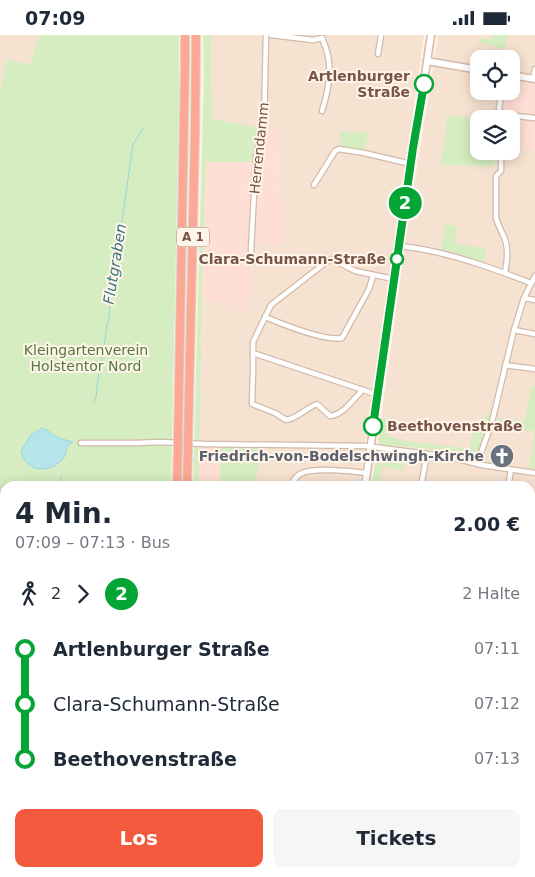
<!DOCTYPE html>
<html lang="de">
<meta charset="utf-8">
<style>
:root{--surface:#fff;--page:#f6f6f7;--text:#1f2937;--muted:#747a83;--accent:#f2593d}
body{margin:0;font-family:"DejaVu Sans",sans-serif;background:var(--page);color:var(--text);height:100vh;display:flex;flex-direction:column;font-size:19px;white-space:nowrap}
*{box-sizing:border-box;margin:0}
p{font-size:16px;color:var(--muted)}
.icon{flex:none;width:28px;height:28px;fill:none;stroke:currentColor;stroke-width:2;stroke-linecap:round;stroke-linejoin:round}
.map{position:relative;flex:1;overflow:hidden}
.side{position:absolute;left:0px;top:446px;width:535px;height:396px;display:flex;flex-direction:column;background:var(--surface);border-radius:15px 15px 0 0;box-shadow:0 2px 12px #0003}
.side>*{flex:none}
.badge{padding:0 10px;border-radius:16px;font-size:18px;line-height:32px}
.controls{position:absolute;left:470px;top:15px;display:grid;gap:10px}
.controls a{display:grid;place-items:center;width:50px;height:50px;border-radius:10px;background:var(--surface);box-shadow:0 2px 12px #0003;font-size:25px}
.map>.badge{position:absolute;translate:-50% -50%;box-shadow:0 0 0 2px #fff}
.legs{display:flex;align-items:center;gap:8px;height:55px;padding:0 15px;font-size:16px}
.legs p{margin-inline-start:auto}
.headline{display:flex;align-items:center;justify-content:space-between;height:85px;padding:0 15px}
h1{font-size:28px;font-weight:800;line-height:38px}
.primary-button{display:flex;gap:10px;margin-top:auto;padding:10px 15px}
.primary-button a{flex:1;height:58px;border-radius:10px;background:var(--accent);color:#fff;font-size:20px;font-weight:800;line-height:58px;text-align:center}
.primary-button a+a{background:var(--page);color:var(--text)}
ul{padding:0 15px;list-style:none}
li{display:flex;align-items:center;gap:18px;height:55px;font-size:19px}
li i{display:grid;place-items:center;width:8px;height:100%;margin:0 6px;background:currentColor}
li i::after{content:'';width:12px;height:12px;margin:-6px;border:4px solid;border-radius:50%;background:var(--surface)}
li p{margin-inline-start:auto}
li:first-child i{background:linear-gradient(#0000 50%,currentColor 0)}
li:last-child i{background:linear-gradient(currentColor 50%,#0000 0)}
.status{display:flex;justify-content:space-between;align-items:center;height:35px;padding:0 25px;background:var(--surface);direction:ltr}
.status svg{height:14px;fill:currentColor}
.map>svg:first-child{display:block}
</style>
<div class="status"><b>07:09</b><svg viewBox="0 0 49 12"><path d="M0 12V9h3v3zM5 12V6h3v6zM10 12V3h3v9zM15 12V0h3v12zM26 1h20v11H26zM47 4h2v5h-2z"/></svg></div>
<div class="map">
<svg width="535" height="842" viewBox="0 0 535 842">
<rect width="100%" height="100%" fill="#fef1e2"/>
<!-- residential -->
<g fill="#f6e2d0">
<path d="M0 0H39L31 29 6 25 0 58Z"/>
<path d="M211 0H424L359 451H199L202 262 248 275 255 208 281 209 284 168 278 167 281 97 212 84Z"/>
<path d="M438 0H535V40L512 37 514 25 511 24 499 22 498 24H479V31L438 23 435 21Z"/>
<path d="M435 31 479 39V56H499L495 80 497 81 496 84H479V116H511V114H535V606H530V451H372L377 419 380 417V409L378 407 406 203 433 33Z"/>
</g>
<!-- commercial -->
<g fill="#ffdfd5">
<path d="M511 45 535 49V114H511V84H496L497 81 501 82 505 56H511Z"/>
<path d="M261 93 281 97 278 166 284 168 281 210 255 209 248 275 202 262 206 126 251 127 255 111Z"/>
<path d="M200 411 221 412 220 451H199Z"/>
</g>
<!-- green -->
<g fill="#d5edc0" fill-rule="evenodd">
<path d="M39 0H179V69L171 451H5V654L1 653 0 656V58L6 25 31 29ZM42 393C48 394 51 399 56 402 62 404 67 405 72 407 66 411 67 414 65 420 60 433 43 438 32 431 26 428 22 422 21 416L31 400Z"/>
<path d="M203 0H211L212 84 261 93 255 111 251 127H206L202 262 199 451H193L204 41Z"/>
<path d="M494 0H508L505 13 503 14 481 8 478 6 480 3 491 4Z"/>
<path d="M446 80 477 83H495V84H479V116H495V128L492 131 442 130 439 125H441L444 111 447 82H446Z"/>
<path d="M340 97H369L364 117 339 111Z"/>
<path d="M445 189 457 191 455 202 456 209 486 213 483 228 441 216Z"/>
<path d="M531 352H535V434L529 433 535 396 495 392 498 383 525 386Z"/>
<path d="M484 379 490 380 486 396 476 420 474 422 430 414 380 409 378 407 381 384H388L387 401 407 406 470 414 474 392H479L480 386H484Z"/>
<path d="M221 412H262L255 451H220Z"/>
<path d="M380 417 406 420 403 435 383 432 379 446 372 445 377 419Z"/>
<path d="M530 606H535V803L532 825 533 836 535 838V842H185V838H530Z"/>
<path d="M0 797 5 798V838H162V842H149L147 840V842H0Z"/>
</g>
<!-- water -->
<path fill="#b5e5e9" stroke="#9ad6dc" d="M42 393C49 395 51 399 57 402 62 405 68 405 73 407L68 410C66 415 66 421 62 425 48 440 25 436 21 416L31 400Z"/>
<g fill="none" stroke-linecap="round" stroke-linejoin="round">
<!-- stream -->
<g stroke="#9ad6dc" stroke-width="1">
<path d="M94 367 96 362 98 343 103 320 107 290 109 285V277L133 109 143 94"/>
<path d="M57 451 62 441"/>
<path d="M0 642 5 623"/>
</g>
<!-- minor casing -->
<g stroke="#d2baaa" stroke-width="7">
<g id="minor">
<path d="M271 0 313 5 322 3"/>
<path d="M378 19 381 0"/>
<path d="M533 44 535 34"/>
<path d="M502 56 499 73 501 78 506 80 535 83"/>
<path d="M322 76C330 50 334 29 322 3"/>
<path d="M501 116V136L496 141V183C498 190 501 195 504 202 509 213 507 226 505 238"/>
<path d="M314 150 332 121 335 116 339 114 364 118 411 129"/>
<path d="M399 211C408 212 417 213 426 215 462 222 497 235 531 248"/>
<path d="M252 227 251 214 256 121 264 92 266 0"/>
<path d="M524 263 535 265"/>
<path d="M265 282C282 289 325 307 342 303L369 254 373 241"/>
<path d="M514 295 535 299"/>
<path d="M253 318 378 360"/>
<path d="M505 330 535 334"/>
<path d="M361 355 360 358C351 367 342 380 330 381L317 369C306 373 298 383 286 385L275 378 252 369 253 336V307L271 270 329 225H334L355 236 394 244"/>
<path d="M81 408H136L160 407 205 409 366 411 427 419 458 424 482 430 535 438"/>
<path d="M477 429 492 387 514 295 524 263 535 241"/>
<path d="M290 451C293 447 295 442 300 439 312 432 352 436 367 438"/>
<path d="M421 451 427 419"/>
<path d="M508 451 511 435"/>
</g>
</g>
<!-- secondary casing -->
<g stroke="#d6b9a8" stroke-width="9">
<g id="secondary">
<path d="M427 26 479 35"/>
<path d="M511 40 535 44"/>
<path d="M365 451 399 211 431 0"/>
</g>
</g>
<!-- motorway casing -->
<g stroke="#dcd3cf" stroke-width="10">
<g id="motorway">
<path d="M178 404 185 29V0"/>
<path d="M188 404 195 98 196 0"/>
<path d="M177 451 178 411"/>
<path d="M187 451 188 411"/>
<path d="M168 842V838"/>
<path d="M178 842V838"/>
</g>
</g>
<!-- minor -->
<use href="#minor" stroke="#fff" stroke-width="4.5"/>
<!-- secondary -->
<use href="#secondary" stroke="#fff" stroke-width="6"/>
<!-- motorway -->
<use href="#motorway" stroke="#fda894" stroke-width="8"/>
<!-- motorway-bridge casing -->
<g stroke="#dcd3cf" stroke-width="10" stroke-linecap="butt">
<g id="motorway-bridge">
<path d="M178 411V404"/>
<path d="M188 411V404"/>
</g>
</g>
<!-- motorway-bridge -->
<use href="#motorway-bridge" stroke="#fda894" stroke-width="8"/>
</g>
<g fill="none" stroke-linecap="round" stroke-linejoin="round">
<!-- line-1 casing -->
<g stroke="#fff" stroke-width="11">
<path id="line-1" d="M373 391 413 113 424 49"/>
</g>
<!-- line-1 -->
<use href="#line-1" stroke="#04a535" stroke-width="8"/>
</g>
<!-- icons -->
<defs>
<g id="church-disc" transform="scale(1.25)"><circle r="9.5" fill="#6b7280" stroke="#fff5ea"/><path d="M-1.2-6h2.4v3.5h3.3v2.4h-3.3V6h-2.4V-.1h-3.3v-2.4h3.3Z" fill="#fff"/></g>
</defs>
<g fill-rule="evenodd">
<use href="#church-disc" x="502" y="421"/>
</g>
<!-- markers -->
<g fill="#fff" stroke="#04a535" stroke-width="2.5">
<circle cx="424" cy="49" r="9"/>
<circle cx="397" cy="224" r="6"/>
<circle cx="373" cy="391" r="9"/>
</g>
<g text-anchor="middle" stroke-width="4" stroke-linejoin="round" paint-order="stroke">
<!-- shield labels -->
<rect fill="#fff5ea" stroke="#a08577" stroke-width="1" x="177" y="192.5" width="32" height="19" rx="4"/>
<g font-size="12" font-weight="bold" fill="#785546">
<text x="193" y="206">A 1</text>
</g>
<!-- stop labels -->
<g font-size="14" font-weight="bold" fill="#785546" stroke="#fff5ea" text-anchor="end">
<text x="410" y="46">Artlenburger<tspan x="410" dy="16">Straße</tspan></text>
<text x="386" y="229">Clara-Schumann-Straße</text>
<text x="387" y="396" text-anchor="start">Beethovenstraße</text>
</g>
<!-- street labels -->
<g font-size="14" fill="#785546" stroke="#fff5ea">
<text transform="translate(259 113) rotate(-84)" y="5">Herrendamm</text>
</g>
<!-- park labels -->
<g font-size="14" fill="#52793b" stroke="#fff5ea">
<text x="86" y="320">Kleingartenverein<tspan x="86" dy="16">Holstentor Nord</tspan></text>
</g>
<!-- worship labels -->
<g font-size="14" font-weight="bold" fill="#5b616d" stroke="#fff5ea" text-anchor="end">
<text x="484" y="426">Friedrich-von-Bodelschwingh-Kirche</text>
</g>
<!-- water labels -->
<g font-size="15" font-style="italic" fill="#39787e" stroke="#fff5ea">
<text transform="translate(115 229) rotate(-81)" y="5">Flutgraben</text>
</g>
</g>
</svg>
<div class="controls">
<a><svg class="icon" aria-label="locate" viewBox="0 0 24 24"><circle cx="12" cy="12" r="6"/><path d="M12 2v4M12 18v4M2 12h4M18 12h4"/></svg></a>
<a><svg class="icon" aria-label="layers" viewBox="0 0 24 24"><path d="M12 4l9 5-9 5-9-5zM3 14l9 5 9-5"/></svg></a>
</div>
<b class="badge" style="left:405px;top:168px;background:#04a535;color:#fff">2</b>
<section class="side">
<div class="headline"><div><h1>4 Min.</h1><p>07:09 – 07:13 · Bus</p></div><b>2.00 €</b></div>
<div class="legs"><svg class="icon" aria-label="walk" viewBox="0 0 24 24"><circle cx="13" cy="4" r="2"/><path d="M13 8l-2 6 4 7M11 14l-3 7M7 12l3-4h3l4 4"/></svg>2<svg class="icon" aria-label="forward" viewBox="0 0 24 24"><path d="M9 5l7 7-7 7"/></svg><b class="badge" style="background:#04a535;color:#fff">2</b><p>2 Halte</p></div>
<ul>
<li><i style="color:#04a535"></i><b>Artlenburger Straße</b><p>07:11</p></li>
<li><i style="color:#04a535"></i><span>Clara-Schumann-Straße</span><p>07:12</p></li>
<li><i style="color:#04a535"></i><b>Beethovenstraße</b><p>07:13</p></li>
</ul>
<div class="primary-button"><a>Los</a><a>Tickets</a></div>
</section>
</div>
